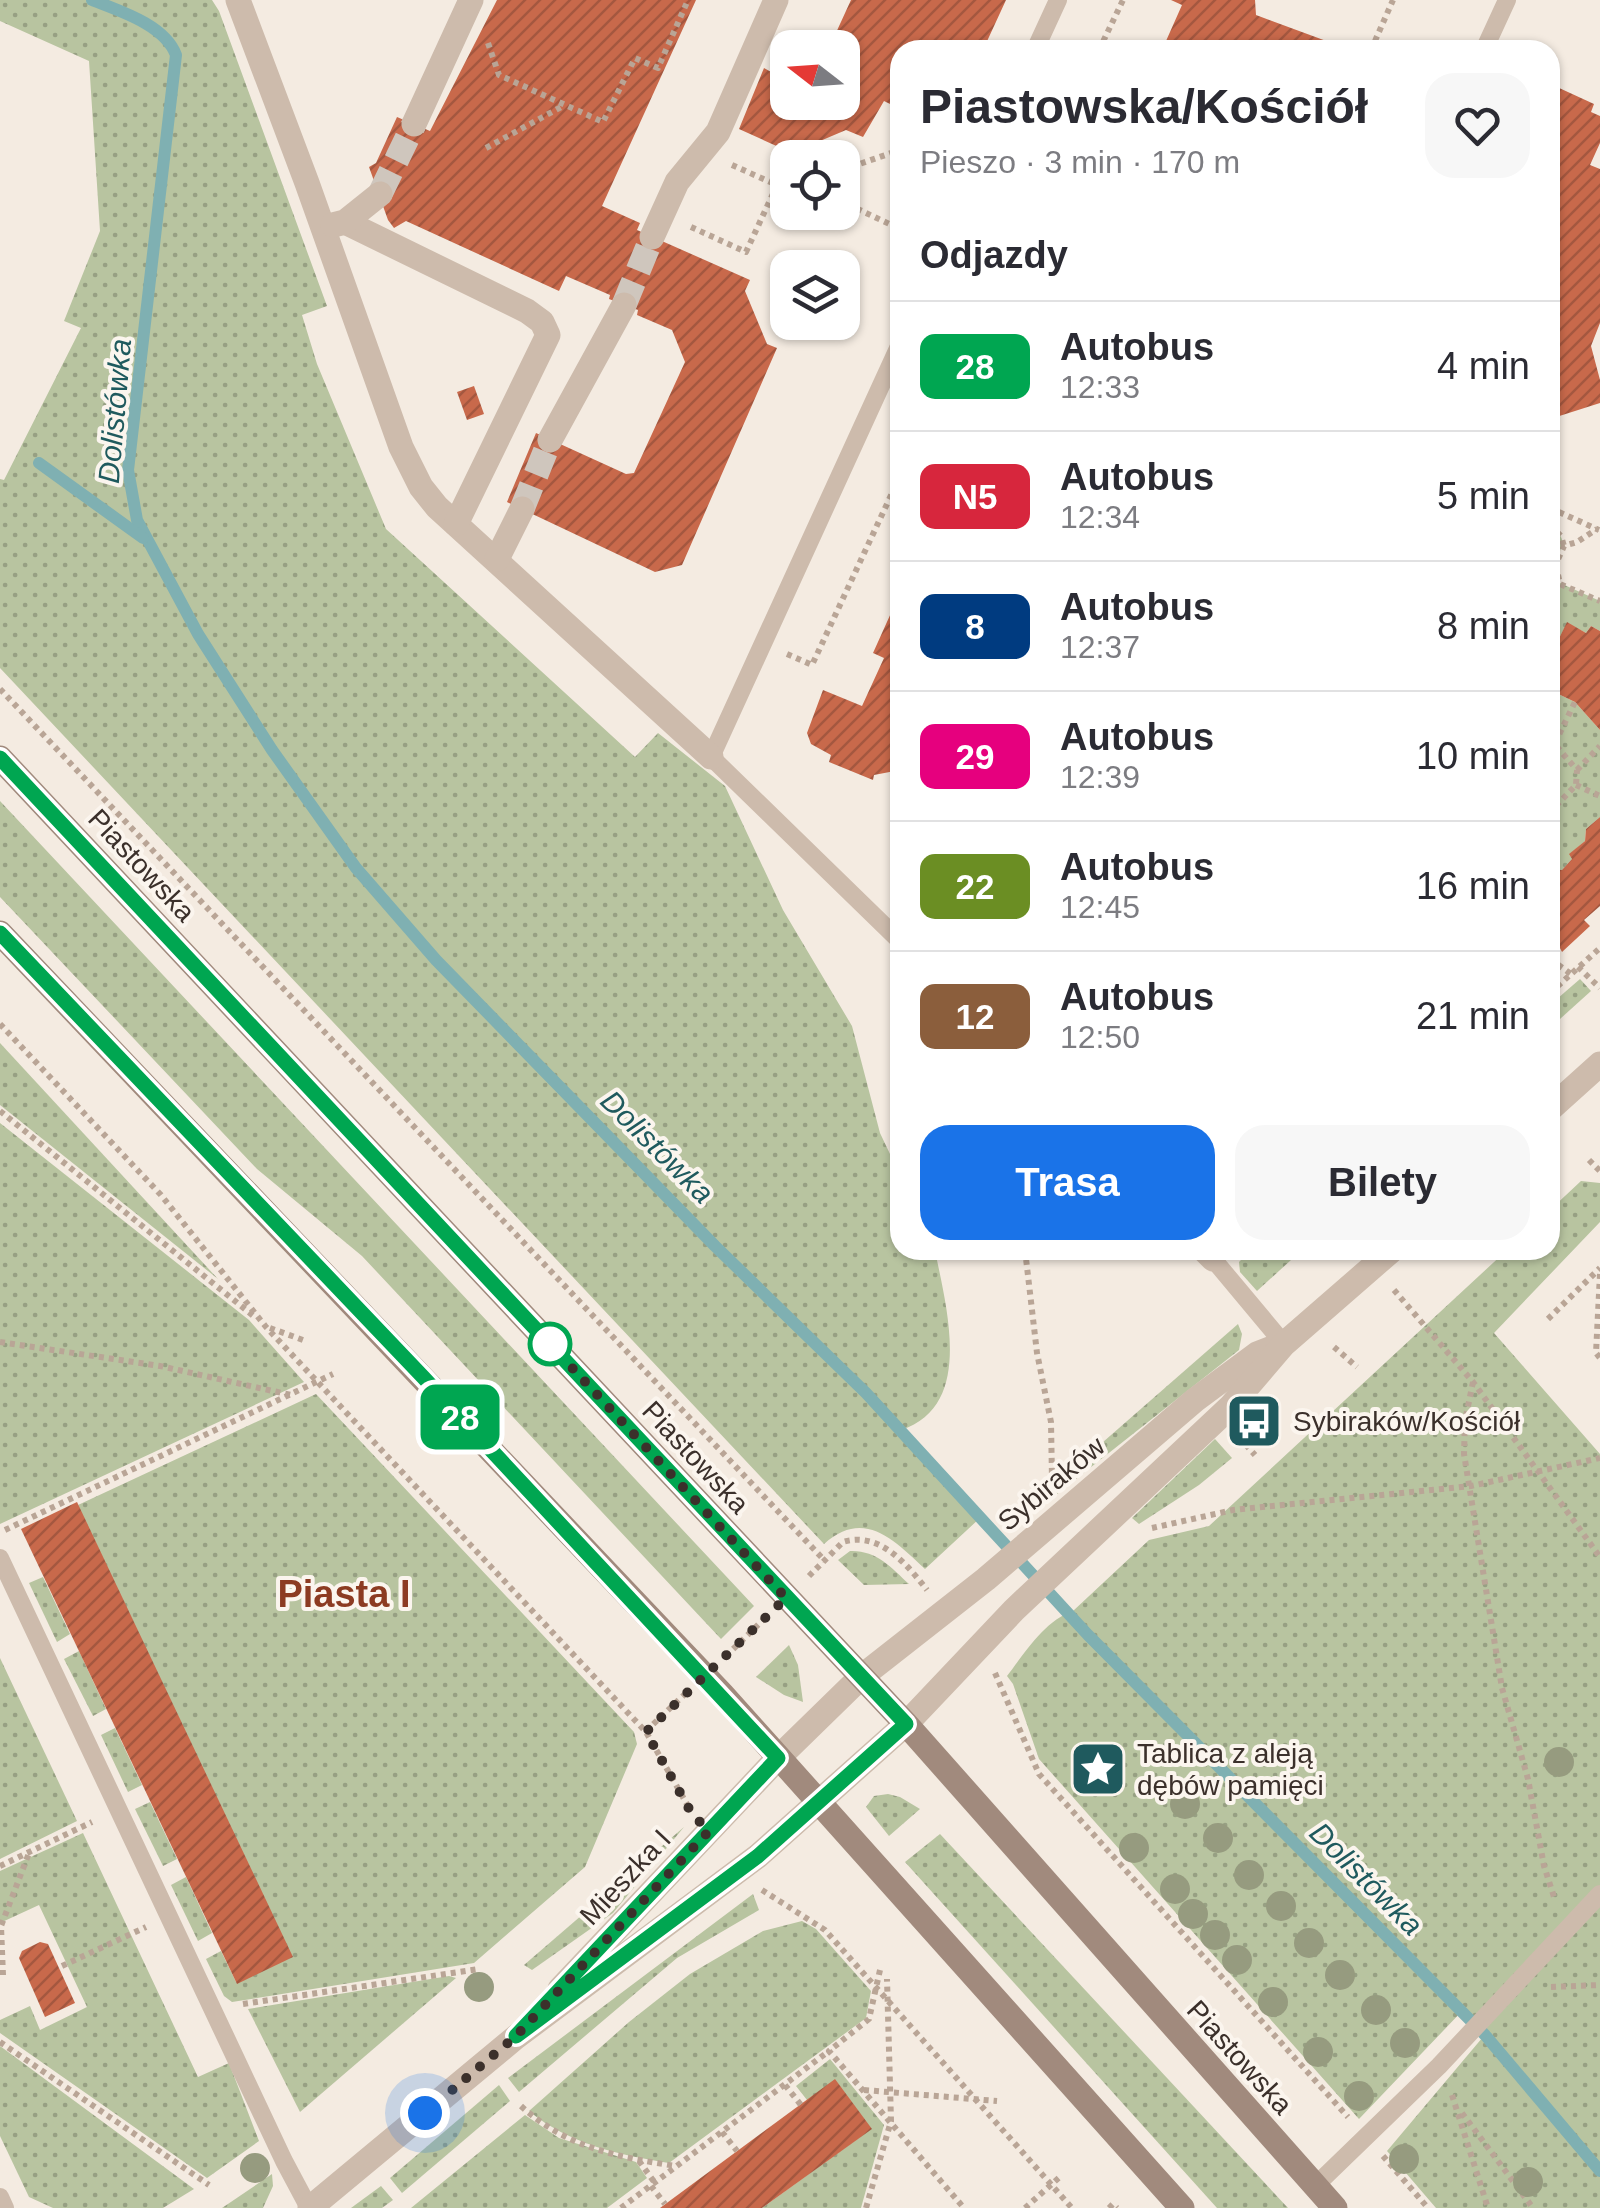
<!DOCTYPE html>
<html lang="pl">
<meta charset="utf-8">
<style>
:root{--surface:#fff;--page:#f7f7f7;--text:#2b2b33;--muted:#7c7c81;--line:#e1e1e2;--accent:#1a73e8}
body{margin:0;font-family:Arial,sans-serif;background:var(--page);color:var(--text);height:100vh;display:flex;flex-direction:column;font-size:38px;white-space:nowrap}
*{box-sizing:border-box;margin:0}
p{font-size:32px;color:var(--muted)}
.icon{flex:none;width:55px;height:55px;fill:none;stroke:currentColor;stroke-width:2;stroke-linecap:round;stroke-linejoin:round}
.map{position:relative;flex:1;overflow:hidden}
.drawer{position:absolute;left:890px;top:40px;width:670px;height:1220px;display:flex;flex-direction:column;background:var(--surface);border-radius:30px;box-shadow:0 2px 8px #0004}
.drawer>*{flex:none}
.badge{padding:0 20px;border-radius:15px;font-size:35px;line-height:65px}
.needle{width:65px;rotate:287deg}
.fabs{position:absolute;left:770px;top:30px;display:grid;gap:20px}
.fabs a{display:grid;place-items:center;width:90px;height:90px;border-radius:20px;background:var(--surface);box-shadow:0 2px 8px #0004;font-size:50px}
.you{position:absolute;width:50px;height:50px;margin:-25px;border:8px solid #fff;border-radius:50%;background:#1a73e8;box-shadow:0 0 0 15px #1a73e833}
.map>.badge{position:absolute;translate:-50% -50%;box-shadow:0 0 0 5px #fff}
h2{padding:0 30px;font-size:38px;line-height:90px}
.round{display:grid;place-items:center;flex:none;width:105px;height:105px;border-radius:30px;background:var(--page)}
.head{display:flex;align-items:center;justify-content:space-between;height:170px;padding:0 30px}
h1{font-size:48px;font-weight:600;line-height:75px}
.primary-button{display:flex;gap:20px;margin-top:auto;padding:20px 30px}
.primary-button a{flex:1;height:115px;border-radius:30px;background:var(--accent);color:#fff;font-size:40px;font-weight:600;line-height:115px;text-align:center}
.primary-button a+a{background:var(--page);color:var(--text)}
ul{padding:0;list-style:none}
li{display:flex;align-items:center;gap:30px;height:130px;padding:0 30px;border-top:2px solid var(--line)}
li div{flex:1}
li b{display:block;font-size:38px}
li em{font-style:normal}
li .badge{min-width:110px;font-weight:700;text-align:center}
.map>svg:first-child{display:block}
</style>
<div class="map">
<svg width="1600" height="2208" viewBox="0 0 1600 2208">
<defs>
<pattern id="grass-dots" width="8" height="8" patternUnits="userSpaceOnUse" patternTransform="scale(2.5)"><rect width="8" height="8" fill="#b8c4a0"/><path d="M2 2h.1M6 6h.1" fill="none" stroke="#97a083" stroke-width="1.8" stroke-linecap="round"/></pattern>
<pattern id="building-hatch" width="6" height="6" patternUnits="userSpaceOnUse" patternTransform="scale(2.5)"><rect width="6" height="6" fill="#c8694b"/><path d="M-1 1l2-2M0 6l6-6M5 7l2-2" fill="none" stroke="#a4573f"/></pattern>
</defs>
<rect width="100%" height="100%" fill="#f4ebe1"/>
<!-- grass -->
<g fill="url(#grass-dots)">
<path d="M0 0H212L219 11 327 306 302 315 317 364 386 529 635 757 658 733 725 786 783 910 852 1026 880 1133 900 1175V1250H935C946 1307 975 1406 901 1430L980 1518 925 1569C894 1540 864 1508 824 1544L0 668V479L4 480 81 328 64 321 100 231 89 61 0 21Z"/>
<path d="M1550 525C1572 543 1558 545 1557 565 1556 571 1559 577 1560 583L1600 601V631L1591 626 1586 633 1567 623 1550 657Z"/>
<path d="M1550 690 1575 702 1600 730V817L1586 829 1585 841 1570 854 1572 859 1562 870 1550 869Z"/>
<path d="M0 801 754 1606 721 1639 362 1256 257 1169 0 897Z"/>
<path d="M1580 979 1591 991 1550 1028V1005Z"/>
<path d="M0 1043 218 1279 0 1105Z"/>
<path d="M0 1123 249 1320 304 1382 0 1524Z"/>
<path d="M1581 1181 1600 1183V1222L1494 1333 1600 1454V2208H1436L1387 2151 1488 2031 1464 2009 1359 2119 1039 1759 1013 1684 1007 1676C1024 1654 1045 1620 1073 1611L1149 1540 1209 1526 1507 1250H1550V1210Z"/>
<path d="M1251 1250H1302L1257 1291 1240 1272 1239 1262Z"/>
<path d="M1238 1324 1242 1334 1239 1350 1052 1498 1047 1491Z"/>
<path d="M316 1394 634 1732 637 1744 585 1867 474 1963 232 2002 224 1996 206 1959 221 1951 237 1984 78 1505Z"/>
<path d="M1215 1439 1232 1458 1199 1485 1139 1524 1132 1518Z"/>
<path d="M850 1551C876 1550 891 1567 909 1584L864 1585 838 1560Z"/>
<path d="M43 1577 70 1634 57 1642 29 1583Z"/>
<path d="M789 1645 798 1665 803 1702 784 1695 756 1677Z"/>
<path d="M79 1651 106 1709 93 1716 64 1659Z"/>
<path d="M0 1658 77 1821 0 1859Z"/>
<path d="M115 1728 142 1785 128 1792 101 1735Z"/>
<path d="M888 1794 900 1797 920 1809 889 1836 866 1807 874 1796Z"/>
<path d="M150 1802 177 1859 163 1866 135 1809Z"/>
<path d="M684 1827 613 1913 532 1970 524 1965Z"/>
<path d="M83 1833 198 2077 229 2063 259 2141 207 2178 0 2033V2020L30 2006 40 2030 87 2007 39 1905 0 1923V1871Z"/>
<path d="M940 1834 1288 2208H1217L905 1862Z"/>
<path d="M186 1877 212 1933 198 1941 171 1885Z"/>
<path d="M753 1894 759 1910 677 1958 519 2092 508 2078Z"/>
<path d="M802 1921 816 1929 871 1991 866 2018 669 2163C619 2155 569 2144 529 2111L629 2022 690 1974 763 1931Z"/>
<path d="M449 1976 456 1978 300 2112 248 2009Z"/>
<path d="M0 2046 194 2189 163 2208H53L29 2197 0 2136Z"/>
<path d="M830 2059 884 2125 861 2208H762L871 2129 807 2100 796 2086Z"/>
<path d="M499 2085 510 2101 402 2193 390 2178Z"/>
<path d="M525 2115 559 2138 636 2162 647 2178 607 2208H411Z"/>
<path d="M272 2174 273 2186 263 2208H222Z"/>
<path d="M381 2186 393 2200 382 2208H351Z"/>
</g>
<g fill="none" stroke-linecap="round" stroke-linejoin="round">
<!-- stream -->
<g stroke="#7fb0b2" stroke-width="12">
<path d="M92 0C120 11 165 25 176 55L128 470 137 520 198 634 272 750 356 868 436 960 715 1246 866 1393 1088 1635 1485 2035 1600 2171"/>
<path d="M39 463 143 538"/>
</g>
</g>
<!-- building -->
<g fill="url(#building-hatch)">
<path d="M497 0H696L602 206 640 223 637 230 750 280 745 291 767 344 777 348 682 565 655 572 507 502 536 433 626 474 634 473 685 362 672 330 637 315 638 310 609 299 610 295 566 276 559 291 406 221 394 228 388 220 369 167 376 163 397 117 430 131Z"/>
<path d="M851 0H1006L983 50H900V109L884 101 863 137 846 130 813 144 803 158 739 129 764 68 780 77 788 74V102H842V48H829Z"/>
<path d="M1171 0H1255L1256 15 1329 42 1326 50H1162L1182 5Z"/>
<path d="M1557 87 1594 104 1591 112 1600 116V143L1590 165 1600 169V323L1591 346 1600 380V403L1550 419V91Z"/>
<path d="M474 386 484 414 467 420 457 392Z"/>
<path d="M900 593V770L874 775 873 780 829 762 831 755 811 744 807 733 823 690 862 706 884 658 873 653Z"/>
<path d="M1567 622 1586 633 1591 626 1600 631V730L1575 702 1550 690V657Z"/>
<path d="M1600 817V906L1584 920 1590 926 1562 952 1559 946 1550 948V869L1562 870 1572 859 1569 854 1585 841 1586 829Z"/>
<path d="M77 1502 293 1957 237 1984 21 1529Z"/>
<path d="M40 1942 48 1944 75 2003 45 2017 19 1958 22 1951Z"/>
<path d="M835 2079 872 2129 762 2208H660Z"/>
</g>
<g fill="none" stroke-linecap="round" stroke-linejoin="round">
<!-- minor-tunnel -->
<g stroke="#cfc6bd" stroke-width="25" stroke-dasharray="25 12" stroke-linecap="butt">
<path d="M380 194 414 124"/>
<path d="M624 305 652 237"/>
<path d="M522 509 550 440"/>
</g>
<!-- path -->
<g stroke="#b9a596" stroke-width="6" stroke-dasharray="5 5" stroke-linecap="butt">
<path d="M488 43 499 75 603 122 635 58 658 68 688 0"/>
<path d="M1099 50 1123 0"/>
<path d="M1371 50 1393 0"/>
<path d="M486 148 563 106"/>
<path d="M732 165 777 185"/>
<path d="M842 170 897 151 900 143"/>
<path d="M842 197 845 203 900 229"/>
<path d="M691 227 746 252 777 185 788 189"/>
<path d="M1550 508 1599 530"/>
<path d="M1550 525 1561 536 1564 546"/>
<path d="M1556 565 1560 584 1600 601"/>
<path d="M1550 577 1564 546 1577 542 1597 529"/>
<path d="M787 654 812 665 900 476"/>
<path d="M0 689 825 1561"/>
<path d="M1550 739 1577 770 1576 785 1550 812"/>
<path d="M1555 743 1575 702"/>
<path d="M1577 770 1600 746"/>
<path d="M1576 785 1600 796"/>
<path d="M1550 959 1571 974"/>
<path d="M1578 967 1600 988"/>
<path d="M1550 993 1600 948"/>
<path d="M0 1024 161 1195 266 1327 646 1732 688 1806"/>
<path d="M0 1111 256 1318"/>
<path d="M1589 1160 1600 1171"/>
<path d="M1025 1250 1037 1353 1051 1422 1052 1479"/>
<path d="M1600 1274 1596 1353 1600 1358"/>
<path d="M1394 1290 1473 1382 1600 1557"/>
<path d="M1548 1319 1600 1268"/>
<path d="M270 1328 303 1340"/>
<path d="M0 1342 160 1366 291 1395"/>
<path d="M1334 1347 1357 1367"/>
<path d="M1473 1382 1465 1421 1464 1454 1502 1688 1528 1779 1544 1866 1555 1900"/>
<path d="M1239 1437 1255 1455"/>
<path d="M1152 1528 1233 1510 1471 1486 1600 1458"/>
<path d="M5 1530 333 1374"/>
<path d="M809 1576 843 1542C879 1531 906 1563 927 1590"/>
<path d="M726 1656 764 1619"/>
<path d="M995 1673 1039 1774 1348 2117"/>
<path d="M646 1731 684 1695"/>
<path d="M0 1866 92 1822"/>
<path d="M762 1890 825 1930 1072 2208"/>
<path d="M62 1966 146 1927"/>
<path d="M880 1970 869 2019 829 2051 964 2208"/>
<path d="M3 1975 1 1926 29 1853"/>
<path d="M1551 1987 1600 1985"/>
<path d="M243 2004 479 1969"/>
<path d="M0 2042 209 2185"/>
<path d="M785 2085 801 2105"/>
<path d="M864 2090 997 2101"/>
<path d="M1452 2095 1488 2208"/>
<path d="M521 2106C566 2147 616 2157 676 2166"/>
<path d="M1462 2113 1533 2208"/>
<path d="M722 2132 737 2151"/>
<path d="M1383 2156 1428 2208"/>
<path d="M639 2161 655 2183"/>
<path d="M651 2186 665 2204"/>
<path d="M621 2208 829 2051"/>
<path d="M866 2208 891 2121 887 1979"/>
<path d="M1025 2208 1062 2175"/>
<path d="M1109 2208 1113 2204 1117 2208"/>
</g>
<!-- service -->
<g stroke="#cdbbac" stroke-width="18">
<path d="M1035 50 1058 0"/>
<path d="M1484 50 1507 0"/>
<path d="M900 344 711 757 900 941"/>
<path d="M1213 1259 1284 1344"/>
<path d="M0 1558 284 2161 309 2208"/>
<path d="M1315 2186 1439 2066 1600 1894"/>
<path d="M0 2197 5 2208"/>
</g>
<!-- minor -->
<g stroke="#cdbbac" stroke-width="25">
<path d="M238 0 307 183 401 447 421 487 437 507 711 757"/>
<path d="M414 124 471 0"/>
<path d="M345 222 527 311 542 322 548 335 456 524"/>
<path d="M333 225 345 222 380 194"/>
<path d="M652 237 677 182 718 132 776 0"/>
<path d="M550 440 624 305"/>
<path d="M497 559 522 509"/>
<path d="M1550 1109 1600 1064"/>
<path d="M1204 1250 1213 1259"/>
<path d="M861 1677 986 1579 1195 1400 1257 1354 1275 1347"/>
<path d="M906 1724 1014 1610 1231 1406 1284 1344 1392 1250"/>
</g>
<!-- tertiary -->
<g stroke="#cdbbac" stroke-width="25">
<path d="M560 1989 778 1758 861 1677"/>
<path d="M310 2208 516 2037 758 1856 906 1724"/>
</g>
<!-- secondary -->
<g stroke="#a18a7d" stroke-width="25">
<path d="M0 758 906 1724 1335 2208"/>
<path d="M0 933 722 1694 1182 2208"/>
</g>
</g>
<!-- trees -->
<g fill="#969b7f">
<circle cx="1559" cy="1762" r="15"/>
<circle cx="1185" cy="1804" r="15"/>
<circle cx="1218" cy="1838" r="15"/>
<circle cx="1134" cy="1848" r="15"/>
<circle cx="1249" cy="1875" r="15"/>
<circle cx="1175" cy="1889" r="15"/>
<circle cx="1281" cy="1906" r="15"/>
<circle cx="1193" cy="1914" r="15"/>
<circle cx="1215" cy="1935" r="15"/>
<circle cx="1309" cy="1943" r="15"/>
<circle cx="1237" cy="1960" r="15"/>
<circle cx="1340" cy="1975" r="15"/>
<circle cx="479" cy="1987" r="15"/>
<circle cx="1273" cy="2002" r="15"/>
<circle cx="1376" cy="2010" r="15"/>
<circle cx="1405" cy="2043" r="15"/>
<circle cx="1318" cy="2052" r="15"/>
<circle cx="1359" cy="2096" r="15"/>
<circle cx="1404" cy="2159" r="15"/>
<circle cx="255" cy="2168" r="15"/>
<circle cx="1528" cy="2182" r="15"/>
</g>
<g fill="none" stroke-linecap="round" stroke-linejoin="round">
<!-- line casing -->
<g stroke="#fff" stroke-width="22">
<path id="line" d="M0 758 906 1724 758 1856 516 2036 778 1758 423 1377 0 933"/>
</g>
<!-- line -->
<use href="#line" stroke="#00a651" stroke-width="15"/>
<!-- walk -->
<path stroke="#3b302b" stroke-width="10" stroke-dasharray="0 18" d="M425 2113 516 2036 709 1831 692 1814 646 1732 786 1598 550 1344"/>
</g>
<!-- icons -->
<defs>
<g id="bus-square" transform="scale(2.875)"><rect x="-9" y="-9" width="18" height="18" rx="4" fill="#1f5a5e" stroke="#fbf5ee"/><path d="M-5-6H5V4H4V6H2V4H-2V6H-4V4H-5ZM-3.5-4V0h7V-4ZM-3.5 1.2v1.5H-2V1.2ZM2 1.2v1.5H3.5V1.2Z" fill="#fff"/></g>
<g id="sight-square" transform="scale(2.875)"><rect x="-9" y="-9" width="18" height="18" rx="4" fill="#1f5a5e" stroke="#fbf5ee"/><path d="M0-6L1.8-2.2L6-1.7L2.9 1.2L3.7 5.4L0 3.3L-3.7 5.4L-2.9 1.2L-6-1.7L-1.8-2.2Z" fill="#fff"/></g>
</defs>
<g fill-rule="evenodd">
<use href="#bus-square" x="1254" y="1421"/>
<use href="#sight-square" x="1098" y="1769"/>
</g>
<!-- markers -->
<circle fill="#fff" stroke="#00a651" stroke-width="5" cx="550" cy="1344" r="20"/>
<g text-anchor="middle" stroke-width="8" stroke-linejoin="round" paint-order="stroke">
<!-- street labels -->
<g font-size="28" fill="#3b302b" stroke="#fbf5ee">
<text transform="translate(142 865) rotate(47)" y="10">Piastowska</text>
<text transform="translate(696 1457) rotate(47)" y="10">Piastowska</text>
<text transform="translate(1051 1483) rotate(-40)" y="10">Sybiraków</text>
<text transform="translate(625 1877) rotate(-47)" y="10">Mieszka I</text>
<text transform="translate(1240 2057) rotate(48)" y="10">Piastowska</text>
</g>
<!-- poi labels -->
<g font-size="28" fill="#3b302b" stroke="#fbf5ee" text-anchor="start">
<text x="1293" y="1431">Sybiraków/Kościół</text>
<text x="1137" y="1763">Tablica z aleją<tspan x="1137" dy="32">dębów pamięci</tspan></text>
</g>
<!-- water labels -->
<g font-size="30" font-style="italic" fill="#1f5a5e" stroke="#fbf5ee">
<text transform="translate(115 411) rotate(-85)" y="10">Dolistówka</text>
<text transform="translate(657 1147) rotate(45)" y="10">Dolistówka</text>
<text transform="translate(1366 1879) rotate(45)" y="10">Dolistówka</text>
</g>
<!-- district labels -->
<g font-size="38" font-weight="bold" fill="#8c3b22" stroke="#fbf5ee">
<text x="344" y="1607">Piasta I</text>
</g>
</g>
</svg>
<div class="fabs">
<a><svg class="needle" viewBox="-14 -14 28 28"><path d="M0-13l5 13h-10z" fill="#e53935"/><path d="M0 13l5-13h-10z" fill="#7c7c81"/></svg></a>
<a><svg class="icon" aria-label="locate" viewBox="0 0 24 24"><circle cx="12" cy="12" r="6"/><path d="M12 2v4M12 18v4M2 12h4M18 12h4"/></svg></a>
<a><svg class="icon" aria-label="layers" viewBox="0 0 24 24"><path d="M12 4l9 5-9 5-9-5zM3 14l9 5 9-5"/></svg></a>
</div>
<div class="you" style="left:425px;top:2113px"></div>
<b class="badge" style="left:460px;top:1417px;background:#00a651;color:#fff">28</b>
<section class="drawer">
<div class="head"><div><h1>Piastowska/Kościół</h1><p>Pieszo · 3 min · 170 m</p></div><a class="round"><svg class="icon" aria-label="heart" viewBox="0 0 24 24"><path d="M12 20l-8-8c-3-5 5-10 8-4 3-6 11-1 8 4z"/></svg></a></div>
<h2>Odjazdy</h2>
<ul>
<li><span class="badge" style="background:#00a651;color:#fff">28</span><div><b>Autobus</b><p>12:33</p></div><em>4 min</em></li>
<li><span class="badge" style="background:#d7263d;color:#fff">N5</span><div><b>Autobus</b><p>12:34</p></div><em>5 min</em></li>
<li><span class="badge" style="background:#003b80;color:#fff">8</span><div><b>Autobus</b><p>12:37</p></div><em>8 min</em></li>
<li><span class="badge" style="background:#e6007e;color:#fff">29</span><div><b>Autobus</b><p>12:39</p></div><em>10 min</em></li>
<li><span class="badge" style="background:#6b8e23;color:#fff">22</span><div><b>Autobus</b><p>12:45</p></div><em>16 min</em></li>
<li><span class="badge" style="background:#8b5e3c;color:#fff">12</span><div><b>Autobus</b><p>12:50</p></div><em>21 min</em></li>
</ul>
<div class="primary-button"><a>Trasa</a><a>Bilety</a></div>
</section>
</div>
